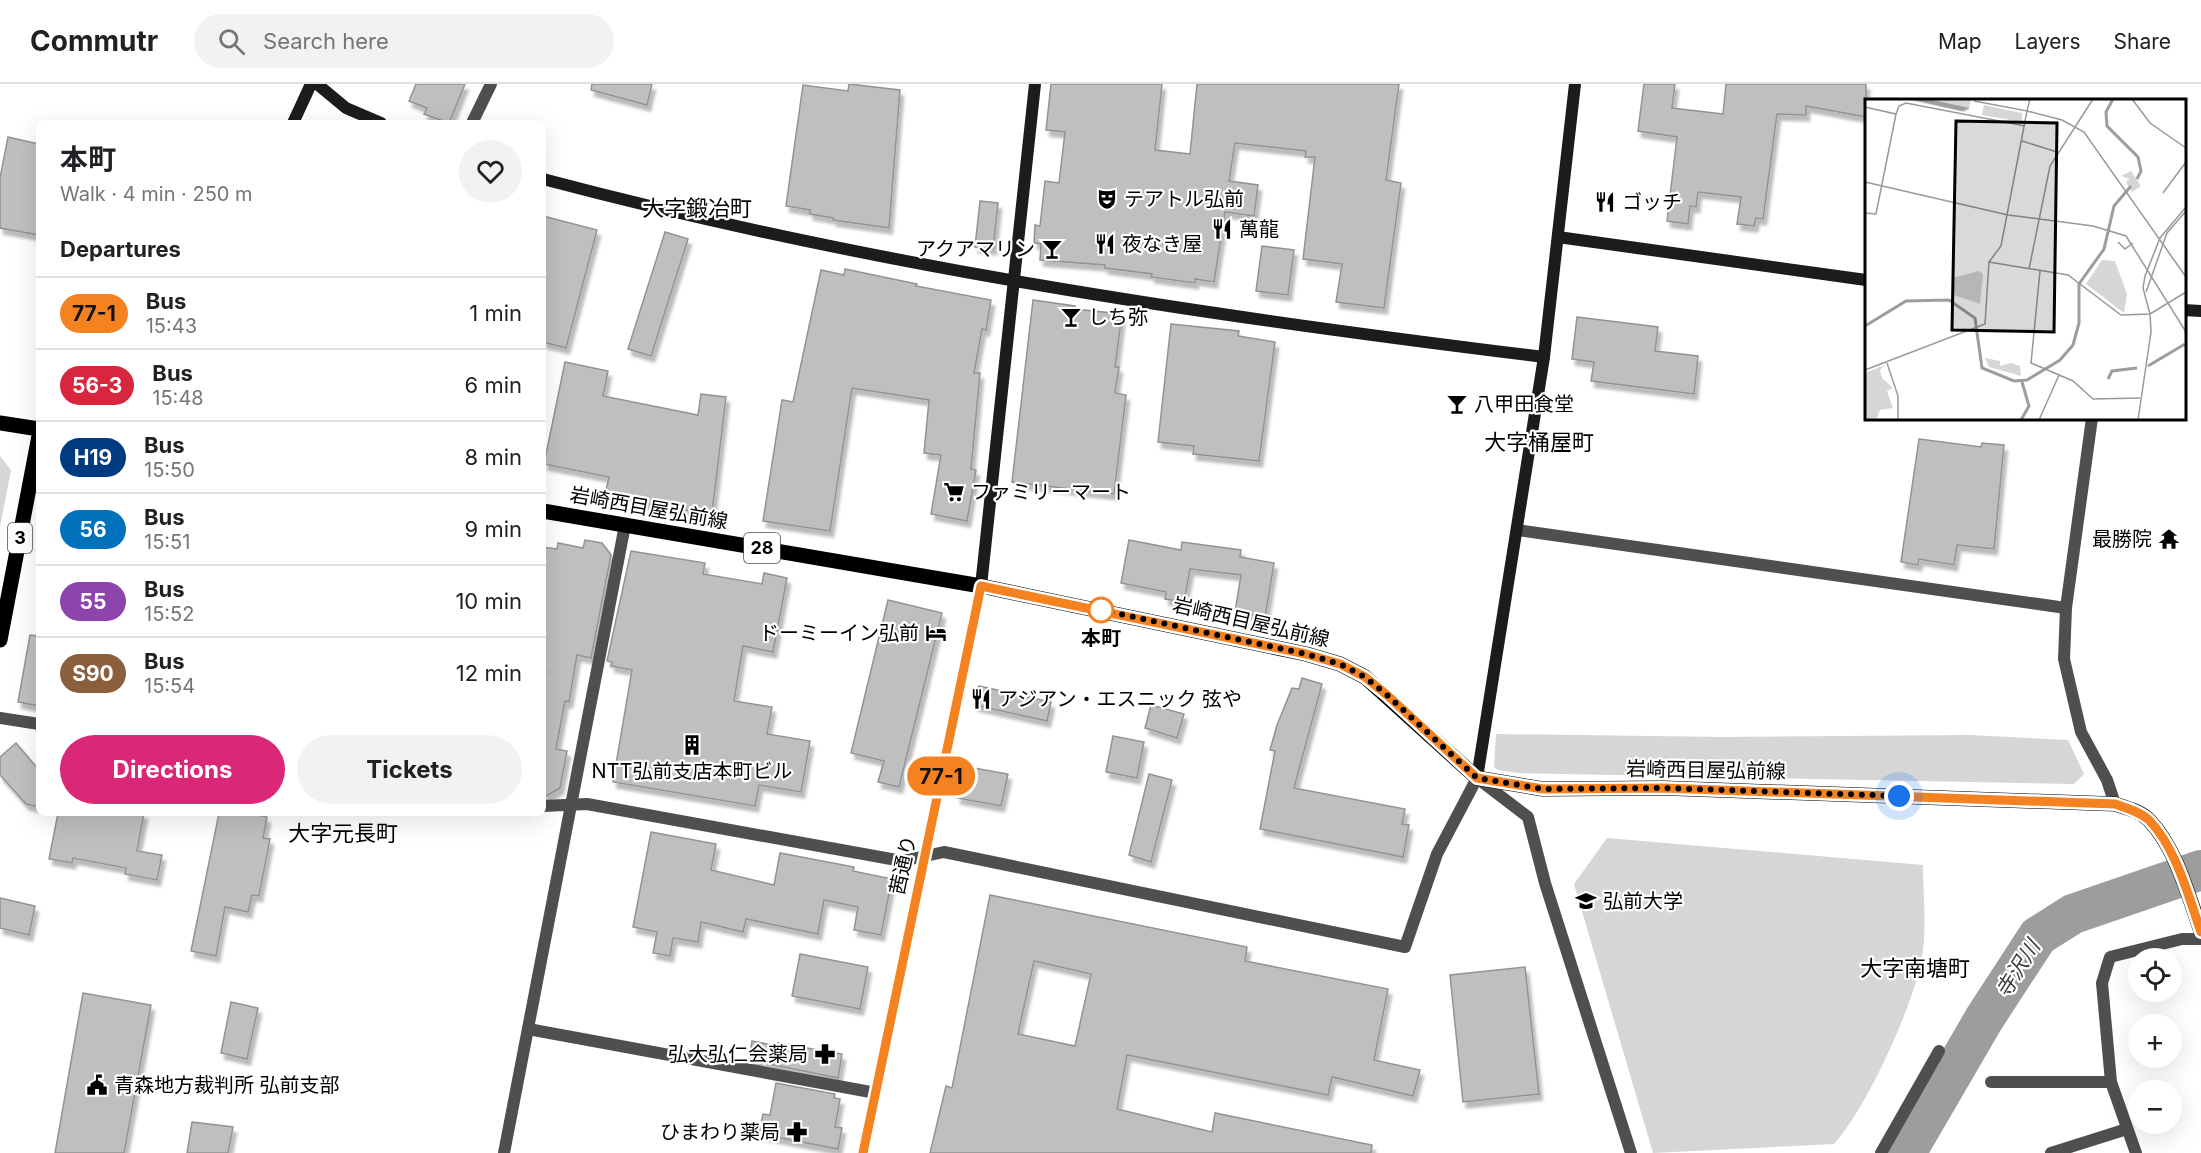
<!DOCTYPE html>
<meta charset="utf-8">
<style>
:root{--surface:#fff;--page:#f2f2f2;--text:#202124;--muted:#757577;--line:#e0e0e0;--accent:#db2777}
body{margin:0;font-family:Inter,"Noto Sans JP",sans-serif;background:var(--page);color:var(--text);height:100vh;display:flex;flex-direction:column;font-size:22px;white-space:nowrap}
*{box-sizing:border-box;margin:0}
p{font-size:20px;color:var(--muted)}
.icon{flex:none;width:33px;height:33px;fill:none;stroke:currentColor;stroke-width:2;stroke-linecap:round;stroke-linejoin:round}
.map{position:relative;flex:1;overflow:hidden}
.details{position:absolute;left:36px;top:36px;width:510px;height:696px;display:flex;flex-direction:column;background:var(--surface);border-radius:9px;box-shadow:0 6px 24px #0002}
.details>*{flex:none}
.badge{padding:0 12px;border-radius:20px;font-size:21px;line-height:39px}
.controls{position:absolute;left:2128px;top:864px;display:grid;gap:12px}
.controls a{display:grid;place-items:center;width:54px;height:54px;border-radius:50%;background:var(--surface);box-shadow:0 6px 24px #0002;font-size:30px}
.you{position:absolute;width:30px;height:30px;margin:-15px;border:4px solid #fff;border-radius:50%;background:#1a73e8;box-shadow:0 0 0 9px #1a73e833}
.map>.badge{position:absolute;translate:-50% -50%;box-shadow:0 0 0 3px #fff}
h2{padding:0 24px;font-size:22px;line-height:54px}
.round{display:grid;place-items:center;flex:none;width:63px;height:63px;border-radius:32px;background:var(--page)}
.head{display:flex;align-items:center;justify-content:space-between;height:102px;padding:0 24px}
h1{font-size:28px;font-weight:700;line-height:45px}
.button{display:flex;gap:12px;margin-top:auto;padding:12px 24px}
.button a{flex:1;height:69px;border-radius:36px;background:var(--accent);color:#fff;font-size:24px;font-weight:700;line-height:69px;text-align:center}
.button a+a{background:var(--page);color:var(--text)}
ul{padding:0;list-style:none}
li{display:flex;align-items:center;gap:18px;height:72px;padding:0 24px;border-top:2px solid var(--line)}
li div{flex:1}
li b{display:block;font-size:22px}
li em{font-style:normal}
li .badge{min-width:66px;font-weight:700;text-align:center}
header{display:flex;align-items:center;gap:36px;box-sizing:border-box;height:84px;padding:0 30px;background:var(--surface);border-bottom:2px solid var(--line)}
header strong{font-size:28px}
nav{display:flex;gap:33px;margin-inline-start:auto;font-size:21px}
.search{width:420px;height:54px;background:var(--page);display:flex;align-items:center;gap:15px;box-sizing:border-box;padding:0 21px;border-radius:33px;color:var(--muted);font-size:22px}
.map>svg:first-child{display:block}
</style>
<header>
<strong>Commutr</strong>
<div class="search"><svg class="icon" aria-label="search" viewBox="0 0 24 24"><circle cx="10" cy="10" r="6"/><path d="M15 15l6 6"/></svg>Search here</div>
<nav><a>Map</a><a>Layers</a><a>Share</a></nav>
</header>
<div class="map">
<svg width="2201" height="1069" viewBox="0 0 2201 1069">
<defs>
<filter id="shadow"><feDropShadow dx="3.5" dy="6" stdDeviation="1.5" flood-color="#0004"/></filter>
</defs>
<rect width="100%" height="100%" fill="#fff"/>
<!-- green -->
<g fill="#d6d6d6">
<path d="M0 372 11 386 0 443Z"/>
<path d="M1496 650 1724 653 1970 651 2068 656 2084 690 2074 700 1517 689 1498 686 1494 683Z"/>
<path d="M1607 754 1923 781C1923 810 1927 844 1922 873 1914 921 1866 1025 1834 1060L1653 1069 1574 800Z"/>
</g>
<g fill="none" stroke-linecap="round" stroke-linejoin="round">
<!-- river -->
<path stroke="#9d9d9d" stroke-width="40" d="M1906 1069 1984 935 2038 852 2073 830 2201 786"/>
</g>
<!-- building -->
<g fill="#bfbfbf" stroke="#939393" stroke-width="1.5" fill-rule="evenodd" filter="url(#shadow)">
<path d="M416 0H465L449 39 424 30 427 24 409 17Z"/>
<path d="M592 0H652L647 21 591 6Z"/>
<path d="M849 0 900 6 889 144 833 136V134L810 130V126L786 122 803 1 848 7Z"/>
<path d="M1051 0H1162L1155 66 1190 70 1197 0H1399L1386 96 1401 99 1384 224 1336 218 1342 180 1303 175 1315 73H1305L1306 67 1235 59 1229 97 1258 101 1254 132 1225 128 1214 198 1195 195V199L1151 193 1152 190 1105 184V181L1040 176 1041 160 1034 159 1035 141 1040 142 1045 97 1059 99 1065 48 1046 46Z"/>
<path d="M1644 0H1675L1672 24 1723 30 1726 0H1866V33L1806 22V31L1777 30 1763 135 1756 134 1754 142 1737 140 1741 113 1698 108 1696 123 1690 122 1688 140 1667 137 1677 53 1638 47Z"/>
<path d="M8 53 39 60V151L0 144V94Z"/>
<path d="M980 117 998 119 993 165 975 163Z"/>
<path d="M543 132 597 146 566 264 543 258Z"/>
<path d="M665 148 688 155 651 272 628 265Z"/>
<path d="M1262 162 1294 166 1288 211 1256 207Z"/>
<path d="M845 185 917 200 916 202 991 216 986 246 982 245 974 289H980L971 385 976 386 967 437 931 430 941 371 924 369 929 316 852 304 830 447 763 437 782 316 793 318 821 186 844 191Z"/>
<path d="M1033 216 1075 222V225L1122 230 1115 283H1119L1115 309 1126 311 1114 410 1012 398Z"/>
<path d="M1577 233 1658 243 1655 267 1698 272 1694 310 1591 297 1594 278 1572 275Z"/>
<path d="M1171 240 1239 247 1238 252 1275 258 1259 377 1193 370 1194 362 1158 358Z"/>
<path d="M565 278 608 287 603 312 698 331 701 310 726 313 712 429 669 424 605 411 609 393 544 380Z"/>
<path d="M1919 355 1981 363 1982 359 2004 361 1994 465 1957 461 1954 481 1919 475 1918 481 1901 478Z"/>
<path d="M585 456 602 459 611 471 591 574 577 571 569 618 565 617 556 665 567 667 560 704 543 714V607L546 587 543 586V463L557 465 558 459 583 464Z"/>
<path d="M1129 456 1181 466 1182 458 1241 466 1240 473 1274 479 1265 533 1235 528 1241 491 1190 485 1184 518 1165 515 1166 508 1121 499Z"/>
<path d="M631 467 705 479 703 490 762 500 764 489 787 494 773 568 743 562 734 617 772 623 767 650 810 657 801 708 759 701 755 722 613 698 632 586 611 582 612 578 607 577Z"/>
<path d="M888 516 942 529 899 703 878 698 884 677 851 669Z"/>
<path d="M30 551 39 552V622L18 618Z"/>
<path d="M1302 594 1322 600 1294 704 1405 725 1402 740 1409 741 1403 773 1260 745 1275 667 1270 666 1277 641 1292 604 1299 605Z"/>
<path d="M979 602 1051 618 1047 637 974 621Z"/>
<path d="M1151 621 1184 630 1177 654 1145 644Z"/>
<path d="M1113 652 1144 658 1137 694 1106 688Z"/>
<path d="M16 659 39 686V723L26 720 0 691V673Z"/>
<path d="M963 682 1008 690 1001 722 957 714Z"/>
<path d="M1149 690 1172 696 1151 778 1129 771Z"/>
<path d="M58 729H144L137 767 162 771 157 796 125 790 126 784 73 774 72 779 49 775Z"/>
<path d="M219 729H250L267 733 263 754 270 755 259 812 252 811 248 828 225 823 216 872 191 867Z"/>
<path d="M651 748 716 760 711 786 774 801 780 769 854 783 853 787 892 795 881 851 854 846 858 823 824 816 818 850 746 835 743 848 701 838 698 858 673 854 670 872 653 869 657 848 633 843Z"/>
<path d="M990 811 1247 863 1245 877 1388 905 1374 976 1420 986 1413 1012 1332 993 1328 1011 1127 971 1117 1025 1212 1048 1215 1029 1372 1061 1371 1069H930L946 1002 952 1004ZM1034 877 1091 890 1075 962 1018 950Z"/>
<path d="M0 814 35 822 29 851 0 844Z"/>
<path d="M800 870 868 883 860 925 792 912Z"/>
<path d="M1525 883 1539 1010 1463 1018 1450 891Z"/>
<path d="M83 909 151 921 124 1069H55Z"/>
<path d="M231 918 258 924 247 975 221 969Z"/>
<path d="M752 957 778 962V959L842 970 838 994 749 976Z"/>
<path d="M776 999 835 1010 834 1014 840 1015 835 1043 842 1044 838 1065 759 1050 763 1030 770 1031Z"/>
<path d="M192 1038 233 1043 228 1069H187Z"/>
</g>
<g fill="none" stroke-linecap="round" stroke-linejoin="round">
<!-- street -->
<g stroke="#4f4f4f" stroke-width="12">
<path d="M472 39 491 0"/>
<path d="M2092 334 2066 524 2064 575 2081 648 2107 696 2115 720"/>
<path d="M1517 446 2066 524"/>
<path d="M0 634 39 640"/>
<path d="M543 722 587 720 902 777 944 768 1405 863 1437 770 1477 694 1528 733 1545 799 1631 1069"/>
<path d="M528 945 876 1009"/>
<path d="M1991 998H2111"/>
<path d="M504 1069 625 441"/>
<path d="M1881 1069 1939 967"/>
<path d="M2051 1069 2127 1045"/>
<path d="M2136 1069 2111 998 2102 899 2110 873 2182 855H2201"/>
</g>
<!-- secondary -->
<g stroke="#1c1c1c" stroke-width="12">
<path d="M317 0 346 24 381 39"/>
<path d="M293 39 311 0"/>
<path d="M543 95C871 182 1207 232 1544 273"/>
<path d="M1558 153 1866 196"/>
<path d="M2184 226 2201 227"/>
<path d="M1477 694 1544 273 1575 0"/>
<path d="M863 1069 981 502 1035 0"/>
</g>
<!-- primary -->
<g stroke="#000" stroke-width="15">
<path d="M0 339 39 345"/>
<path d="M543 427 981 502 1306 570 1340 580 1365 593 1477 694 1543 705 1663 704 2115 720C2127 724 2140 727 2149 736 2176 764 2188 811 2201 847"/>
<path d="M0 556 39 352"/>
</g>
</g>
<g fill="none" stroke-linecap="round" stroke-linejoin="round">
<!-- line casing -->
<g stroke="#fff" stroke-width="14">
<path id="line" d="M863 1069 981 502 1306 570 1340 580 1365 593 1387 611 1477 694 1543 705 1663 704 2115 720C2127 724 2140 728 2149 736 2176 764 2188 811 2201 848"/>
</g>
<!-- line -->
<use href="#line" stroke="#f58220" stroke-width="9"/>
<!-- walk -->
<path stroke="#000" stroke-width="6" stroke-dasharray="0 10.8" d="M1101 526 1306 570 1340 580 1365 593 1387 611 1477 694 1543 705 1663 704 1899 712"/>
</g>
<!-- icons -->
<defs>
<g id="theatre-bare" transform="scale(1.62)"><path d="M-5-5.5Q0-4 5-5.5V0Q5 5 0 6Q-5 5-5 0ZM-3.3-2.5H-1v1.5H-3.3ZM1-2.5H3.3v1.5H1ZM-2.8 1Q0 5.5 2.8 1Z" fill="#000" stroke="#fff" stroke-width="2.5" paint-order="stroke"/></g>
<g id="restaurant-bare" transform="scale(1.62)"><path d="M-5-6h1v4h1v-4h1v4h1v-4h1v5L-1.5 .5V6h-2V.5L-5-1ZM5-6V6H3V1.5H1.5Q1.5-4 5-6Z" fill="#000" stroke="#fff" stroke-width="2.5" paint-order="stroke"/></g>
<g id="bar-bare" transform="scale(1.62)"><path d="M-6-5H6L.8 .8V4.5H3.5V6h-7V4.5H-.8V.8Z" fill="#000" stroke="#fff" stroke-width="2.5" paint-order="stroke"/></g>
<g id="supermarket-bare" transform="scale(1.62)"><path d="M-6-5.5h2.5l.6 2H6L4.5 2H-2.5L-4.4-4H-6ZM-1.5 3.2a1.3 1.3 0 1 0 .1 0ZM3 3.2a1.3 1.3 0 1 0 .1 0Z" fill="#000" stroke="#fff" stroke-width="2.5" paint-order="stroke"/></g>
<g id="temple-bare" transform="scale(1.62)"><path d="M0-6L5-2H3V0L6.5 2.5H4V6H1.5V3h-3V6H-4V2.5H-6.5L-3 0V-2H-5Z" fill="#000" stroke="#fff" stroke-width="2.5" paint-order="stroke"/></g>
<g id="hotel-bare" transform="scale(1.62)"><path d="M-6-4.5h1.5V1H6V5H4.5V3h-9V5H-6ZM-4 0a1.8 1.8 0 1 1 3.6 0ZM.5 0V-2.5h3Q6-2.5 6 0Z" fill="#000" stroke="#fff" stroke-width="2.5" paint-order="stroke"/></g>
<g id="building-bare" transform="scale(1.62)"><path d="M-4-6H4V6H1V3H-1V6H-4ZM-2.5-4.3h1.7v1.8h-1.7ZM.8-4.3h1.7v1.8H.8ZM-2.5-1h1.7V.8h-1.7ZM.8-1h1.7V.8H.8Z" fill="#000" stroke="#fff" stroke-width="2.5" paint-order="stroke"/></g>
<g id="university-bare" transform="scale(1.62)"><path d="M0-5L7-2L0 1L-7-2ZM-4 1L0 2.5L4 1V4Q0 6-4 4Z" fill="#000" stroke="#fff" stroke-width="2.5" paint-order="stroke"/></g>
<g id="pharmacy-bare" transform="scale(1.62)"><path d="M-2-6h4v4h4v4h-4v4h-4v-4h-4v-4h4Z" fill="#000" stroke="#fff" stroke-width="2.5" paint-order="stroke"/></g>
<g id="civic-bare" transform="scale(1.62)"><path d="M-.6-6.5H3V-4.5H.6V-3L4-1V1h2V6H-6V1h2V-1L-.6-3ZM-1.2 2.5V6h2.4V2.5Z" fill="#000" stroke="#fff" stroke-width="2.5" paint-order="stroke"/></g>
</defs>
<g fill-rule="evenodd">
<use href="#theatre-bare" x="1107" y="115"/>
<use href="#restaurant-bare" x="1605" y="118"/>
<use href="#restaurant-bare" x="1222" y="145"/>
<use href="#restaurant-bare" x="1105" y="160"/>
<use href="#bar-bare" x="1052" y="165"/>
<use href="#bar-bare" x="1071" y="233"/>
<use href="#bar-bare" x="1457" y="320"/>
<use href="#supermarket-bare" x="954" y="408"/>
<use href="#temple-bare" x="2169" y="455"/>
<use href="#hotel-bare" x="936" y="549"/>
<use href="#restaurant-bare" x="981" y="615"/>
<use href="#building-bare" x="692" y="661"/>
<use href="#university-bare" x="1586" y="817"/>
<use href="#pharmacy-bare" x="825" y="970"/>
<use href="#civic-bare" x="97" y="1001"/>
<use href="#pharmacy-bare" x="797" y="1048"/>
</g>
<!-- markers -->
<circle fill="#fff" stroke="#f58220" stroke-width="3" cx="1101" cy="526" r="12"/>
<g text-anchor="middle" stroke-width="4.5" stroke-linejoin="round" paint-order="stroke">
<!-- shield labels -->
<g fill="#fff" stroke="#4c4c4c" stroke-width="1.5">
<rect x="8" y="439" width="24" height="30" rx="4.5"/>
<rect x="744" y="449" width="36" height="30" rx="4.5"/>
</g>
<g font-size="18" font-weight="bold" fill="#000">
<text x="20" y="460">3</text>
<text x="762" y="470">28</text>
</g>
<!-- poi labels -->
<g font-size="20" fill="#000" stroke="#fff" text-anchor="start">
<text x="1124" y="122">テアトル弘前</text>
<text x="1622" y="125">ゴッチ</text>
<text x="1239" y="152">萬龍</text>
<text x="1122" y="167">夜なき屋</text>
<text x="1035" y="172" text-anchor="end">アクアマリン</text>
<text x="1088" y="240">しち弥</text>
<text x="1474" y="327">八甲田食堂</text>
<text x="971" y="415">ファミリーマート</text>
<text x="2152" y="462" text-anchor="end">最勝院</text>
<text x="919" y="556" text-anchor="end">ドーミーイン弘前</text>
<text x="998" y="622">アジアン・エスニック 弦や</text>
<text x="692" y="694" text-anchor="middle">NTT弘前支店本町ビル</text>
<text x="1603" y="824">弘前大学</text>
<text x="808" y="977" text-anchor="end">弘大弘仁会薬局</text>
<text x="114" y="1008">青森地方裁判所 弘前支部</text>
<text x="780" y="1055" text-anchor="end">ひまわり薬局</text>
</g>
<!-- street labels -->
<g font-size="20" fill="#000" stroke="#fff">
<text transform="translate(649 424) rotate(10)" y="7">岩崎西目屋弘前線</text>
<text transform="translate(1251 538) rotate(13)" y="7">岩崎西目屋弘前線</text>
<text transform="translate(1706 686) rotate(1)" y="7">岩崎西目屋弘前線</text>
<text transform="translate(903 781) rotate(-78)" y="7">茜通り</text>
</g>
<!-- stop labels -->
<g font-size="20" font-weight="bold" fill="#000" stroke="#fff">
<text x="1101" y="561">本町</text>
</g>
<!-- water labels -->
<g font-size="21" font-style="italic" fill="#3e3e3e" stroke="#fff">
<text transform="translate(2018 885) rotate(-58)" y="7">寺沢川</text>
</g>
<!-- quarter labels -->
<g font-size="22" fill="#000" stroke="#fff">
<text x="697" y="132">大字鍛冶町</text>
<text x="1539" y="366">大字桶屋町</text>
<text x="343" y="757">大字元長町</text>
<text x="1915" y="892">大字南塘町</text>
</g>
</g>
<!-- overview -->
<g transform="translate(1865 15)">
<rect width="321" height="321" fill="#fff"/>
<path d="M39 0H106L104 11 99 13ZM119 6 157 14V23L117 16ZM266 72 276 87 267 93 261 83 265 80 256 77ZM237 161 250 162 262 195 259 214 221 185ZM114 172 118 175 115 205 89 196 88 179ZM120 259 135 262V267L146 264 155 267 156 277 124 268ZM20 266 15 271 17 279 28 289 22 292 28 309 15 311 11 321H0V274Z" fill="#d6d6d6"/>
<path d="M44 0H63L104 9 97 12Z" fill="#9d9d9d"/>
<path fill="none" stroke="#9d9d9d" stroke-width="3" d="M248 0 241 13 242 27 273 58 276 72 272 80M0 227 41 202 84 201 110 219 117 269 149 282 162 281 195 261 208 246 214 224V185L239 150 249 107 266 87M283 267 320 245M243 280 247 272 272 269M156 321 164 307 157 283"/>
<path fill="none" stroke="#999" stroke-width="1.5" d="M267 0 285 24 321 49M109 2 162 12 165 0M0 8 31 15 34 7 41 4 160 27M157 42 192 53M0 83 143 116 228 127 261 137 321 233M298 94 321 63M0 114 11 115 31 15M253 143 260 150 268 144M124 163 203 176 256 216 285 215 278 189 280 177 295 139 321 108M164 170 185 67 228 0M175 172 166 264 208 282 228 300 275 299M281 193 302 134 321 112M22 264 33 297V321M0 271 120 225 124 163 136 147 162 12 197 21 219 33 321 178M174 321 194 276M273 321 286 233 285 215 321 193"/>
<path fill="#000" fill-opacity="0.15" stroke="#000" stroke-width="3" d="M91 22 192 24 189 233 87 231Z"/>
<rect width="321" height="321" fill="none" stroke="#000" stroke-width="3"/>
</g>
</svg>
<div class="controls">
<a><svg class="icon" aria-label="locate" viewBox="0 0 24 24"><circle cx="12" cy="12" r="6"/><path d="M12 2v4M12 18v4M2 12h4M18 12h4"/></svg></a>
<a>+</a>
<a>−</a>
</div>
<div class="you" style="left:1899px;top:712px"></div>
<b class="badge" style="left:941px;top:692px;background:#f58220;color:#111">77-1</b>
<section class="details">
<div class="head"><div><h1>本町</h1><p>Walk · 4 min · 250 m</p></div><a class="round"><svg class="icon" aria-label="heart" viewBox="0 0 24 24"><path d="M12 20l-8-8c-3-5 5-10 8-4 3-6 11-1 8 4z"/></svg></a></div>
<h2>Departures</h2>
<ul>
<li><span class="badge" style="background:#f58220;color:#111">77-1</span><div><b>Bus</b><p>15:43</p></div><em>1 min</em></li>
<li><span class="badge" style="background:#d7263d;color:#fff">56-3</span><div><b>Bus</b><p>15:48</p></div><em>6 min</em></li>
<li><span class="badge" style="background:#003b80;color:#fff">H19</span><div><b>Bus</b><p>15:50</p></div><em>8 min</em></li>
<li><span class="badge" style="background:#0072bc;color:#fff">56</span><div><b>Bus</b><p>15:51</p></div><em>9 min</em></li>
<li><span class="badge" style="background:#8e44ad;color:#fff">55</span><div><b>Bus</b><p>15:52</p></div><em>10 min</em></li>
<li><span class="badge" style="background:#8b5e3c;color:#fff">S90</span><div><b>Bus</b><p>15:54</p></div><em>12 min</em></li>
</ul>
<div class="button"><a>Directions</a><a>Tickets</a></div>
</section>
</div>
